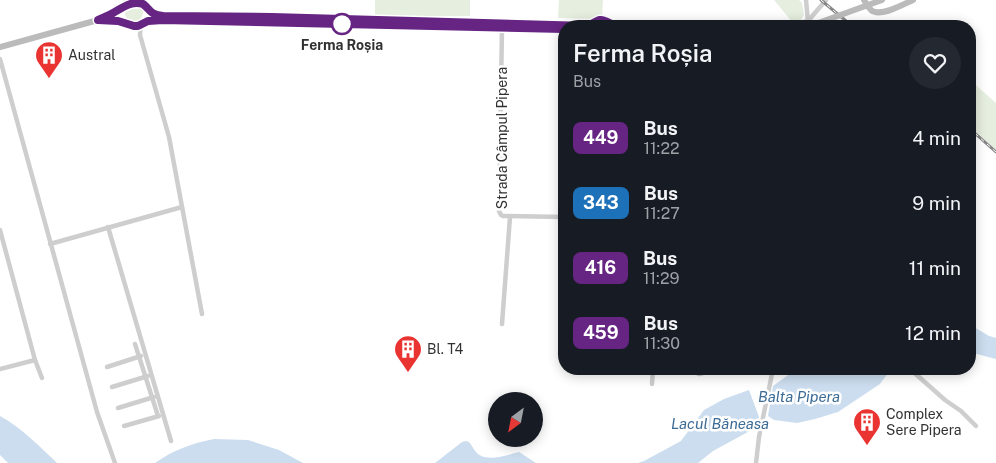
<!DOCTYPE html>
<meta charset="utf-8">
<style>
:root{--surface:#171b24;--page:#242831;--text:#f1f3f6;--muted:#9ea1a6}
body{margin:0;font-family:"Public Sans",sans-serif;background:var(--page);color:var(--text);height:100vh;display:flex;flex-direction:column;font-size:19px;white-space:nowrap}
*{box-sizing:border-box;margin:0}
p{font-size:16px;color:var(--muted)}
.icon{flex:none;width:28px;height:28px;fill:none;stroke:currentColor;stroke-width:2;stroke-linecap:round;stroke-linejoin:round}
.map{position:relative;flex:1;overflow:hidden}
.details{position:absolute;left:558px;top:20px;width:418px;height:355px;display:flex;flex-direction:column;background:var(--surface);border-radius:20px;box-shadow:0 2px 12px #0003}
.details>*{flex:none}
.badge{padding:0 10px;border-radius:8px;font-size:18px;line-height:32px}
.needle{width:32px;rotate:212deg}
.controls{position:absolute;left:488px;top:392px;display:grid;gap:10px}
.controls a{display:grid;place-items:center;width:55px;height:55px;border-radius:50%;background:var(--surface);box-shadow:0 2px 12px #0003;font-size:25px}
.map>.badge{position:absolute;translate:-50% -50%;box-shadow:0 0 0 2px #fff}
.round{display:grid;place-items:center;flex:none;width:52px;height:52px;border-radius:26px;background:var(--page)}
.head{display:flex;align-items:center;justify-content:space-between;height:85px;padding:0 15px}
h1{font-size:24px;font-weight:600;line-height:38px}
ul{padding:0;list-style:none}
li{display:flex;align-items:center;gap:15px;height:65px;padding:0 15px}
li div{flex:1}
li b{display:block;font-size:19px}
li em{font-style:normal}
li .badge{min-width:55px;font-weight:700;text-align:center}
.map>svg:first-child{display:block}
</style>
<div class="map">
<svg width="996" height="463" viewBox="0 0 996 463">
<rect width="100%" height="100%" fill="#fff"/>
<!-- green -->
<g fill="#e6eedf">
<path d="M375 0H470V16L375 17Z"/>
<path d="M559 0H603L602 19 558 18Z"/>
<path d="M774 0H799L802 3 804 15 801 20 793 23Z"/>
<circle cx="134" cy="13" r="9"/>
<path d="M969 79 996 103V150L969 126Z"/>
</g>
<!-- water -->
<g fill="#cbddee">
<path d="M969 324 989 336 996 338V359L969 352Z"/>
<path d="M841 369H889C888 375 883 379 880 384L838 412 815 419 797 423 774 420 768 416 773 386 788 375 796 372 818 373 831 372Z"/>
<path d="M749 390 759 417 757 427 713 451 698 463H638L644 461 681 441 704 410 724 399Z"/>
<path d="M0 416C22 428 39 446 57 463H8L0 455Z"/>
<path d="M214 439 248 440 279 450 303 463H155C173 450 193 443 214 439Z"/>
<path d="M466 441 469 442C472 445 473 449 476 452 485 463 507 455 519 452L536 463H435L462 442Z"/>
</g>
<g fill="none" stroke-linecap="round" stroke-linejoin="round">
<!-- minor -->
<g stroke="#cecece" stroke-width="4.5">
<path d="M806 0 808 22"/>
<path d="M141 24 140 35 169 137 202 314"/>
<path d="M788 26 808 21 826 0"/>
<path d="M502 28 499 211 501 215 503 216 564 217"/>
<path d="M0 59 97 412 115 463"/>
<path d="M108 227 171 441"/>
<path d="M0 230 35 360 42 378"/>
<path d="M50 244 182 207"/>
<path d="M502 324 510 217"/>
<path d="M135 344 158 416"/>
<path d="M107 367 141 356"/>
<path d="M0 369 35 360"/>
<path d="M693 369 694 371 699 374 703 373 711 369"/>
<path d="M910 369 945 400 961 411 976 426"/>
<path d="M652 384 653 369"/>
<path d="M112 387 148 376"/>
<path d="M118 408 154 397"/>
<path d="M124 426 159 416"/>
<path d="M756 463 759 437 773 369"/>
</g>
<!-- secondary -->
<g stroke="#bbb" stroke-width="6">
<path d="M864 0C866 3 868 7 871 10 880 18 904 4 913 0"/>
<path d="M127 3C142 0 141 6 151 12 154 15 158 15 163 15L272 17 564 25 588 26 594 24"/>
<path d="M98 20 118 21 134 26H138L148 21 163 19 423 26"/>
<path d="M593 26C596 21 600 19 606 21L610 26"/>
<path d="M0 47 98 20 113 13 128 1"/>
</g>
<!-- rail casing -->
<g stroke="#868686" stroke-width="3">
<g id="rail">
<path d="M821 0 852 26"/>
<path d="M969 128 996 152"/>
</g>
</g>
<!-- rail -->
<use href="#rail" stroke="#fff" stroke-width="1" stroke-dasharray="4" stroke-linecap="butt"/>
<!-- secondary-bridge -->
<path stroke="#bbb" stroke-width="6" d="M810 26 882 0"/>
</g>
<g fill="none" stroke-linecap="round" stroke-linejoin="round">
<!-- line casing -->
<g stroke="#fff" stroke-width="11">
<path id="line" d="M564 29 163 20 148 21 138 26H134L118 21 98 20C103 18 108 16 113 13 122 8 132 0 143 4 152 11 149 14 163 16L272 17 588 26C592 24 596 21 600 20 605 19 611 25 616 26"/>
</g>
<!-- line -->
<use href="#line" stroke="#662483" stroke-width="8"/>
</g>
<!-- icons -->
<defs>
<g id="building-pin" transform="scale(1.4375)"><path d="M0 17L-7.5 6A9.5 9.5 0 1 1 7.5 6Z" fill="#e93432" stroke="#fff"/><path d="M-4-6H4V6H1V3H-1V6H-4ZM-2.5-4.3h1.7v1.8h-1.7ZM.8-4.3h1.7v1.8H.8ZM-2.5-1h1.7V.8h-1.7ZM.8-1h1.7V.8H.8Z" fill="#fff"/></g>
</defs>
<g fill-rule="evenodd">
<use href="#building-pin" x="49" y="55"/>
<use href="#building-pin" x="408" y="349"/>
<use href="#building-pin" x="867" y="422"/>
</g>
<!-- markers -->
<circle fill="#fff" stroke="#662483" stroke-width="2.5" cx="342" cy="24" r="10"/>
<g text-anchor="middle" stroke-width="5" stroke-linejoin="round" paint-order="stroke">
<!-- stop labels -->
<g font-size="14" font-weight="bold" fill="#313131" stroke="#fff">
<text x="342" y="50">Ferma Roșia</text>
</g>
<!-- poi labels -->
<g font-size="14" fill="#313131" stroke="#fff" text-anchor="start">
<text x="68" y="60">Austral</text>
<text x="427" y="354">Bl. T4</text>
<text x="886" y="419">Complex<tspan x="886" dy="16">Sere Pipera</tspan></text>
</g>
<!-- street labels -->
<g font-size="14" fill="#313131" stroke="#fff">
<text transform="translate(502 138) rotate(-90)" y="5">Strada Câmpul Pipera</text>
</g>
<!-- water labels -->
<g font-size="15" font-style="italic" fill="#3c6b96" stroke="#fff">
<text x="799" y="402">Balta Pipera</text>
<text x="720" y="429">Lacul Băneasa</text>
</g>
</g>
</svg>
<div class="controls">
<a><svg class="needle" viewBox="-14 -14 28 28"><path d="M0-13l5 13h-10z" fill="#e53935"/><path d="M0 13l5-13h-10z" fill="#9ea1a6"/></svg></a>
</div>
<section class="details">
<div class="head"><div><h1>Ferma Roșia</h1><p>Bus</p></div><a class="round"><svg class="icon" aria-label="heart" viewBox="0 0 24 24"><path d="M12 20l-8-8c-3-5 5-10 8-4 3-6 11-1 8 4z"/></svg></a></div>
<ul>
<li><span class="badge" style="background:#662483;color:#fff">449</span><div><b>Bus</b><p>11:22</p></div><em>4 min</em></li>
<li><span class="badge" style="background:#1d71b8;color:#fff">343</span><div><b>Bus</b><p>11:27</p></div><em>9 min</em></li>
<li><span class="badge" style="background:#662483;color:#fff">416</span><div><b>Bus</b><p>11:29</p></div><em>11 min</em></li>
<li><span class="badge" style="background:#662483;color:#fff">459</span><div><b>Bus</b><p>11:30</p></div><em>12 min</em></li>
</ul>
</section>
</div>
